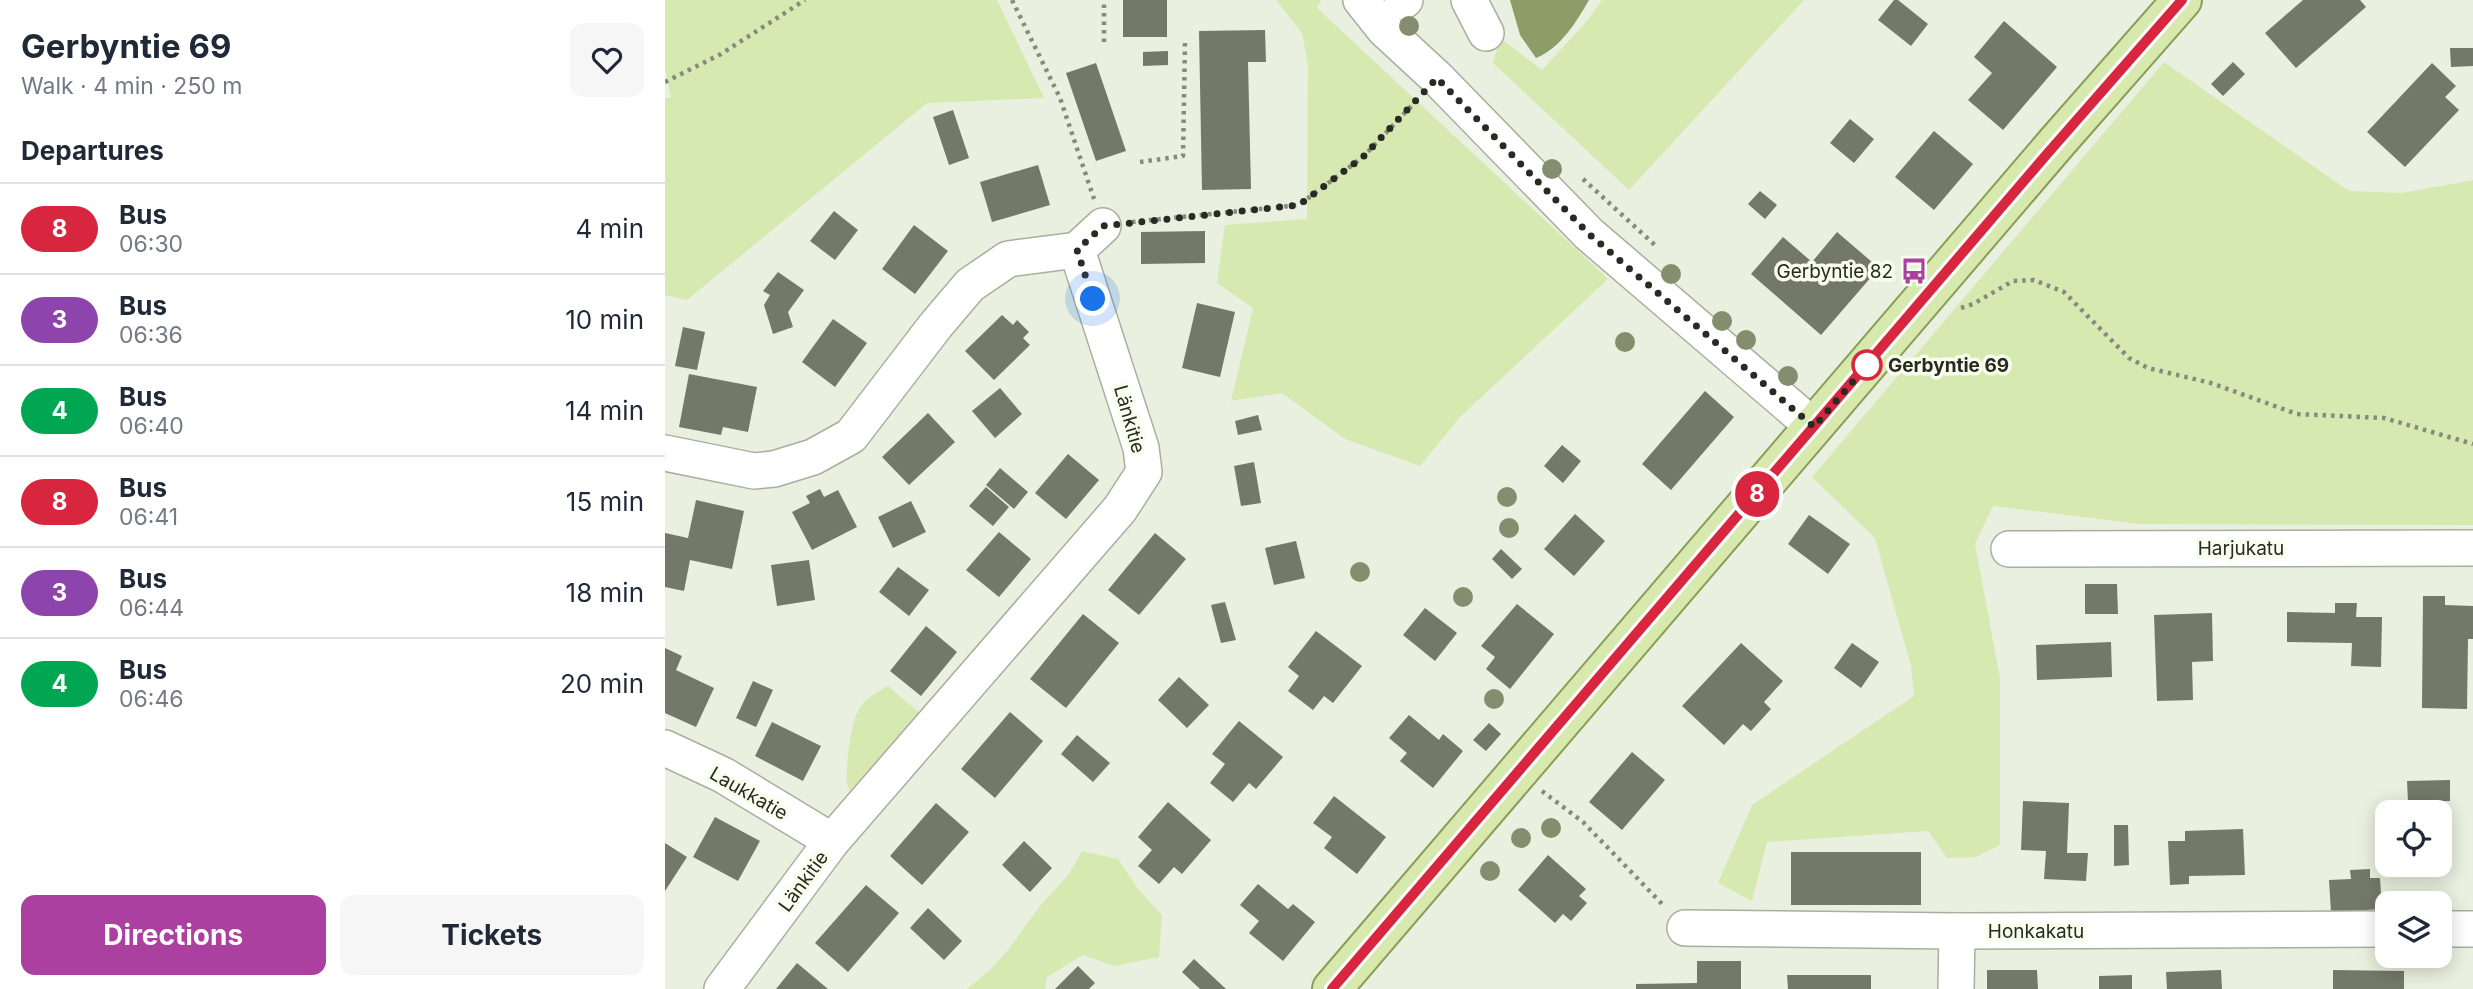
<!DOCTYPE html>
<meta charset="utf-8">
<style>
:root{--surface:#fff;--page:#f6f6f7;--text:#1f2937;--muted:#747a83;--line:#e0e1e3;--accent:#ac40a0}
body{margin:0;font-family:Inter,sans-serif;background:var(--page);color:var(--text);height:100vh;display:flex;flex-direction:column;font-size:26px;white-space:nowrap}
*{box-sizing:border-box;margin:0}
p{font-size:23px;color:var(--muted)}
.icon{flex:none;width:38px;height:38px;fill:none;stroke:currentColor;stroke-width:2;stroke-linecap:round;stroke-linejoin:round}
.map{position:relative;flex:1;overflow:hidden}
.drawer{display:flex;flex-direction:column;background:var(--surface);width:665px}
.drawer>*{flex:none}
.badge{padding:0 14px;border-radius:23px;font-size:24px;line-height:46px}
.buttons{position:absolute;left:1710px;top:800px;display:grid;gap:14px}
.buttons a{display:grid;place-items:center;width:77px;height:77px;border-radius:14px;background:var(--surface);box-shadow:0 4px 18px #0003;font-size:35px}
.you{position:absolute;width:35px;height:35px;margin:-18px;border:5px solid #fff;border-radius:50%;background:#1a73e8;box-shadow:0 0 0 10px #1a73e833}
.map>.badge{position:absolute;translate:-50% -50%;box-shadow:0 0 0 4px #fff}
h2{padding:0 21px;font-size:26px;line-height:63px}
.round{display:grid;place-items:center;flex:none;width:74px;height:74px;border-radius:14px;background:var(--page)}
.headline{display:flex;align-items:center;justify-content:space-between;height:119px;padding:0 21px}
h1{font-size:33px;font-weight:700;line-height:52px}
.action{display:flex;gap:14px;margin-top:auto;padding:14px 21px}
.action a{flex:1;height:80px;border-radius:14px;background:var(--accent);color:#fff;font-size:28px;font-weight:700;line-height:80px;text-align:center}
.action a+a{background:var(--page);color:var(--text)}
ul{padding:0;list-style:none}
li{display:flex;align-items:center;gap:21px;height:91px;padding:0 21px;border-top:2px solid var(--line)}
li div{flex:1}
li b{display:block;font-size:26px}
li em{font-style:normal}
li .badge{min-width:77px;font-weight:700;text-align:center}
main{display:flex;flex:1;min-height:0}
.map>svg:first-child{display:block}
</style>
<main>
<section class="drawer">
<div class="headline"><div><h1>Gerbyntie 69</h1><p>Walk · 4 min · 250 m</p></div><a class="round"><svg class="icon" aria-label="heart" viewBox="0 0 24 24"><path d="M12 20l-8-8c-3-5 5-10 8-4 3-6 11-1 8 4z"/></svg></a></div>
<h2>Departures</h2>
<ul>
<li><span class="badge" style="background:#d7263d;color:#fff">8</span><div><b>Bus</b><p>06:30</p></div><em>4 min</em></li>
<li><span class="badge" style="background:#8e44ad;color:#fff">3</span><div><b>Bus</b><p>06:36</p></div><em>10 min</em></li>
<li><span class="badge" style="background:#00a651;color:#fff">4</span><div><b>Bus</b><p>06:40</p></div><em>14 min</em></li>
<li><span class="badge" style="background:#d7263d;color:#fff">8</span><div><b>Bus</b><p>06:41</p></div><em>15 min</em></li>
<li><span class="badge" style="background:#8e44ad;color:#fff">3</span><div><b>Bus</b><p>06:44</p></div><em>18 min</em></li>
<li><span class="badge" style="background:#00a651;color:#fff">4</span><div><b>Bus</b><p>06:46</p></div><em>20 min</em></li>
</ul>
<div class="action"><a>Directions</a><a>Tickets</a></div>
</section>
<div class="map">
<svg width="1808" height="989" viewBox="0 0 1808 989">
<rect width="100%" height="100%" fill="#eaf0df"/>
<!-- green -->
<g fill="#d6e9b0">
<path d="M0 0H332L379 98 262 103 22 300 0 295V99L6 97 0 69Z"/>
<path d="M611 0H656L652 8 943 279 795 417 755 466 680 439 617 393 566 401 588 308 552 283 560 225 642 219 643 65 637 33Z"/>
<path d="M937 0H1139L964 190 828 63 835 38 877 70 922 21Z"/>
<path d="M1499 62 1684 191 1737 193 1808 180V525L1474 524 1328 506 1310 544 1335 678V845L1311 857 1282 858 1263 831 1102 842 1087 901 1053 883 1087 805 1249 696 1246 666 1210 538 1147 477Z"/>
<path d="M223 686 258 716 188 799C186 794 183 789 182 783 180 769 186 723 193 711 199 699 212 692 223 686Z"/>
<path d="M417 851 453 859 473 889 497 915 494 957 449 966 418 955 382 977 380 989H302L325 970 343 950 374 907 404 874Z"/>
</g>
<!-- water -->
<path fill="#8c9d67" d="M845 0H924C911 22 896 48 871 58L855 35Z"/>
<!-- building -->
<g fill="#737869">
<rect x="458" y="0" width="44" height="37"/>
<path d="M1229 0H1233L1263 24 1246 46 1213 20Z"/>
<path d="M1638 0H1695L1701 7 1631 68 1600 33Z"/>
<path d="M1339 21 1392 67 1338 130 1303 100 1327 73 1309 57Z"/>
<path d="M600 30 601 62H583L586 189 537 190 534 31Z"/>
<path d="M1785 48H1808V66L1786 67Z"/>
<path d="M503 51V65L478 66V52Z"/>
<path d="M1568 62 1580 74 1558 96 1546 84Z"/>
<path d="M431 63 461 151 431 161 401 73Z"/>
<path d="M1767 63 1791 86 1780 97 1794 110 1740 167 1702 132Z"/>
<path d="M288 110 304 158 284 165 268 117Z"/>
<path d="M1185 119 1209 139 1189 163 1165 143Z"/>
<path d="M1269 131 1308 164 1269 210 1230 177Z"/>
<path d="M373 165 385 205 327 222 315 182Z"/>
<path d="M1095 191 1112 205 1100 219 1083 204Z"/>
<path d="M169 211 193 230 170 260 145 241Z"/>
<path d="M249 225 283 251 250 294 217 269Z"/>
<path d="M540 231V263L476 264V232Z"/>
<path d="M1172 232 1214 268 1156 335 1086 274 1118 237 1147 262Z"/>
<path d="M113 272 139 290 123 312 128 327 108 334 99 305 105 295 98 291Z"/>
<path d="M532 303 570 312 555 377 517 368Z"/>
<path d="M337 315 348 325 352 320 364 332 358 338 365 345 329 380 300 351Z"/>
<path d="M168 319 202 343 170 387 137 362Z"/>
<path d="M18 327 40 332 32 370 10 366Z"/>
<path d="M24 374 92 387 83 432 58 427 56 435 14 427Z"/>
<path d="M335 388 357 414 330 438 307 411Z"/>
<path d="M1040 391 1069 417 1006 490 977 464Z"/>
<path d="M263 413 290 442 244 485 217 457Z"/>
<path d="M593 415 597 430 573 435 570 421Z"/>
<path d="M897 445 916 461 898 483 879 466Z"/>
<path d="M403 454 434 480 401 519 370 493Z"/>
<path d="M589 462 596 503 576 506 569 466Z"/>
<path d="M335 468 363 492 349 509 321 485Z"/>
<path d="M321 487 344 507 328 526 304 506Z"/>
<path d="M155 489 159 497 173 490 192 527 147 550 127 512 145 503 141 496Z"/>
<path d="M31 500 79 511 67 569 25 560 19 591 0 587V533L23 538Z"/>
<path d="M246 501 261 532 228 548 213 517Z"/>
<path d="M910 514 940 541 909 576 879 549Z"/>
<path d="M1144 515 1185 544 1163 574 1123 544Z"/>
<path d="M334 532 366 559 334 597 301 570Z"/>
<path d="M490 533 521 559 474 615 443 590Z"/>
<path d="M631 541 640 578 609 585 600 548Z"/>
<path d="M836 549 857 569 847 579 827 559Z"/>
<path d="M144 560 150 600 112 606 106 565Z"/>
<path d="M233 567 264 590 244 616 214 592Z"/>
<path d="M1420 584H1452L1453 614H1420Z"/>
<path d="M1758 596H1780V605L1808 606V639H1803L1802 709 1757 708Z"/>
<path d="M560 602 571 640 556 643 546 605Z"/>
<path d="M1670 603H1692L1691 617H1717L1716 667 1686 666 1687 643 1622 642V612L1670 613Z"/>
<path d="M852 604 889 634 845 689 821 669 830 657 816 646Z"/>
<path d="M760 608 792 633 770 661 738 635Z"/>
<path d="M1547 613 1548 661 1527 662 1528 700 1492 701 1489 615Z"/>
<path d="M418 614 454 643 401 708 365 679Z"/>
<path d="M261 626 292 652 256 696 225 671Z"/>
<path d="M651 631 697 666 668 703 659 696 648 710 623 691 634 676 623 667Z"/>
<path d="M1446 642 1447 677 1372 680 1371 645Z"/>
<path d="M1076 643 1118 681 1099 702 1106 709 1086 731 1078 724 1059 745 1017 706Z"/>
<path d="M1187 643 1214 662 1196 688 1169 668Z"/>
<path d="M0 648 17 656 11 670 49 688 31 727 0 713Z"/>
<path d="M514 677 544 705 522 728 493 700Z"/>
<path d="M88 681 108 690 91 727 71 718Z"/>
<path d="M345 712 378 741 330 798 296 769Z"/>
<path d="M744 715 774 740 778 734 798 751 768 788 735 761 742 753 724 738Z"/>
<path d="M574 721 618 757 591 789 584 783 568 802 545 783 560 764 547 754Z"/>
<path d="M107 722 156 746 138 781 90 756Z"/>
<path d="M824 723 836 734 821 751 808 740Z"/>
<path d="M412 735 445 763 428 782 396 754Z"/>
<path d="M967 752 1000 780 957 830 924 802Z"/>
<path d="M1785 780V801L1743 802 1742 781Z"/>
<path d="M669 796 721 837 692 874 659 848 667 837 648 823Z"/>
<path d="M1358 801 1404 803 1402 853H1423L1421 881 1379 879 1381 851 1356 850Z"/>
<path d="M503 802 546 840 517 874 509 867 494 884 473 866 487 850 473 837Z"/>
<path d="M271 803 304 832 257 885 225 856Z"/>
<path d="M50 817 95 841 73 881 28 857Z"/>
<path d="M1449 825H1463L1464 865 1449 866Z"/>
<path d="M1578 829 1580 875 1524 876V884L1505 885 1503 841H1520V831Z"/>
<path d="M359 841 387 868 365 892 337 865Z"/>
<path d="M0 843 22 857 0 891Z"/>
<rect x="1126" y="852" width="130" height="53"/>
<path d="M883 855 921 889 914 896 922 903 906 921 898 914 890 923 853 890Z"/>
<path d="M1705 869V878H1715L1717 909 1666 912 1664 880 1686 879 1685 870Z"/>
<path d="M593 884 623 909 628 904 650 922 618 961 584 933 594 921 575 905Z"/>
<path d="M201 885 234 913 183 972 150 943Z"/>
<path d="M263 908 297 941 279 960 245 928Z"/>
<path d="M529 959 561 989H535L517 972Z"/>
<path d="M1032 961H1076V989H971V984L1032 983Z"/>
<path d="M132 963 163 989H111Z"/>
<path d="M413 966 430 983 424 989H390Z"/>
<path d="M1322 970H1372L1373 989H1322Z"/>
<path d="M1556 970 1557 989H1502L1501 972Z"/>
<path d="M1668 970 1739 971V989H1668Z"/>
<path d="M1122 975H1206V989H1123Z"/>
<path d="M1467 975V989H1434V976Z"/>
</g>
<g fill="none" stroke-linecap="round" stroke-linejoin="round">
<!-- minor casing -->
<g stroke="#a9ae9e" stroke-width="38">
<g id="minor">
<path d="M696 0 719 29 772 78 924 234 1149 427"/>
<path d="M804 0 821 33"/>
<path d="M737 2 740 0"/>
<path d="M412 250 438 226"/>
<path d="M0 453 89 471 109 469 148 457 186 436 271 325 305 285 343 259 412 250"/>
<path d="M1344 549 1808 548"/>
<path d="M0 748 58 775 167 841"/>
<path d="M1020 928 1292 931 1722 929"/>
<path d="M1774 929H1808"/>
<path d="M57 989 167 841 455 509 479 472 476 448 412 250"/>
<path d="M1291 989 1292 931"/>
</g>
</g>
<!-- major casing -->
<g stroke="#899d59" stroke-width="42">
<path id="major" d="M667 989 1393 141 1517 0"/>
</g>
<!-- path -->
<g stroke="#868a7f" stroke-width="4.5" stroke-dasharray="3.5 5" stroke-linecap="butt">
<path d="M347 0 395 98 429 199"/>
<path d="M439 42V0"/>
<path d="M0 82 56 54 140 0"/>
<path d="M475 162 518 156 520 43"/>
<path d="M918 179 992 247"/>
<path d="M467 222 634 205 698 157 753 99"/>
<path d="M1296 308 1308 304 1348 281 1369 280 1399 292 1464 358 1483 368 1546 383 1632 414 1719 418 1808 444"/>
<path d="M877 791 918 822 1000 907"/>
</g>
<!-- minor -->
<use href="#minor" stroke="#fff" stroke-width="35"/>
<!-- major -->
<use href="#major" stroke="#d7e9ac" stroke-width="38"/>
</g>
<!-- trees -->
<g fill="#848e6f">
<circle cx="744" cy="26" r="10"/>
<circle cx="887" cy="169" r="10"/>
<circle cx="1006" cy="274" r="10"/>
<circle cx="1057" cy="321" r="10"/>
<circle cx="1081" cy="340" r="10"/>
<circle cx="960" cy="342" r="10"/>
<circle cx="1123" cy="376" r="10"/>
<circle cx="842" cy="497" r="10"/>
<circle cx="844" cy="528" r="10"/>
<circle cx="695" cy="572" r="10"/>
<circle cx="798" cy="597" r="10"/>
<circle cx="829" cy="699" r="10"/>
<circle cx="886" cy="828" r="10"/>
<circle cx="856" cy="838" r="10"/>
<circle cx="825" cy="871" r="10"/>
</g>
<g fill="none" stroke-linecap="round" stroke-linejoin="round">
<!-- line casing -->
<g stroke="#fff" stroke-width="16">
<path id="line" d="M667 989 1382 154 1517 0"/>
</g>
<!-- line -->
<use href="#line" stroke="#d7263d" stroke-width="10"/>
<!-- walk -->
<path stroke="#282a24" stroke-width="7" stroke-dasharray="0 12.6" d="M428 299 412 250 438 226 634 205 698 157 772 78 924 234 1149 427 1202 365"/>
</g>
<!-- icons -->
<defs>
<g id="bus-bare" transform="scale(2.1)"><path d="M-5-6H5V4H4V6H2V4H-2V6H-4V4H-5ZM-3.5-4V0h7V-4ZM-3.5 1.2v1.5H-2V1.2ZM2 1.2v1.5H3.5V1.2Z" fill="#ac40a0" stroke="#f8feec" stroke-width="2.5" paint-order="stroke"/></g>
</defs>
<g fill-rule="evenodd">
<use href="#bus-bare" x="1249" y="271"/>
</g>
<!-- markers -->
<circle fill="#fff" stroke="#d7263d" stroke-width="3.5" cx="1202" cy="365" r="14"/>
<g text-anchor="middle" stroke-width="7" stroke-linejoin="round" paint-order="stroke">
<!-- poi labels -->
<g font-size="19" fill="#282a24" stroke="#f8feec" text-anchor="end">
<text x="1228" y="278">Gerbyntie 82</text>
</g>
<!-- stop labels -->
<g font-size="19" font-weight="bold" fill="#282a24" stroke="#f8feec" text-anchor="start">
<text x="1223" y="372">Gerbyntie 69</text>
</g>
<!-- street labels -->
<g font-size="19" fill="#282a24" stroke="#f8feec">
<text transform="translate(465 419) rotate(74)" y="7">Länkitie</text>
<text x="1576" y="555">Harjukatu</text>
<text transform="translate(84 793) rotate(30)" y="7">Laukkatie</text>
<text transform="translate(138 881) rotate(-54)" y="7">Länkitie</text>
<text x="1371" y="938">Honkakatu</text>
</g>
</g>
</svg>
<div class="buttons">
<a><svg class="icon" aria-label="locate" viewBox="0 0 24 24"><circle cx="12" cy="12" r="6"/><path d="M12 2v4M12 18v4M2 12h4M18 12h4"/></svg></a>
<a><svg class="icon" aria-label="layers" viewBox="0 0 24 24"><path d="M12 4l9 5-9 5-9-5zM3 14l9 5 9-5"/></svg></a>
</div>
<div class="you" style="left:428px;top:299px"></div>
<b class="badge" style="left:1092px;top:494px;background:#d7263d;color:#fff">8</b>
</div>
</main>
